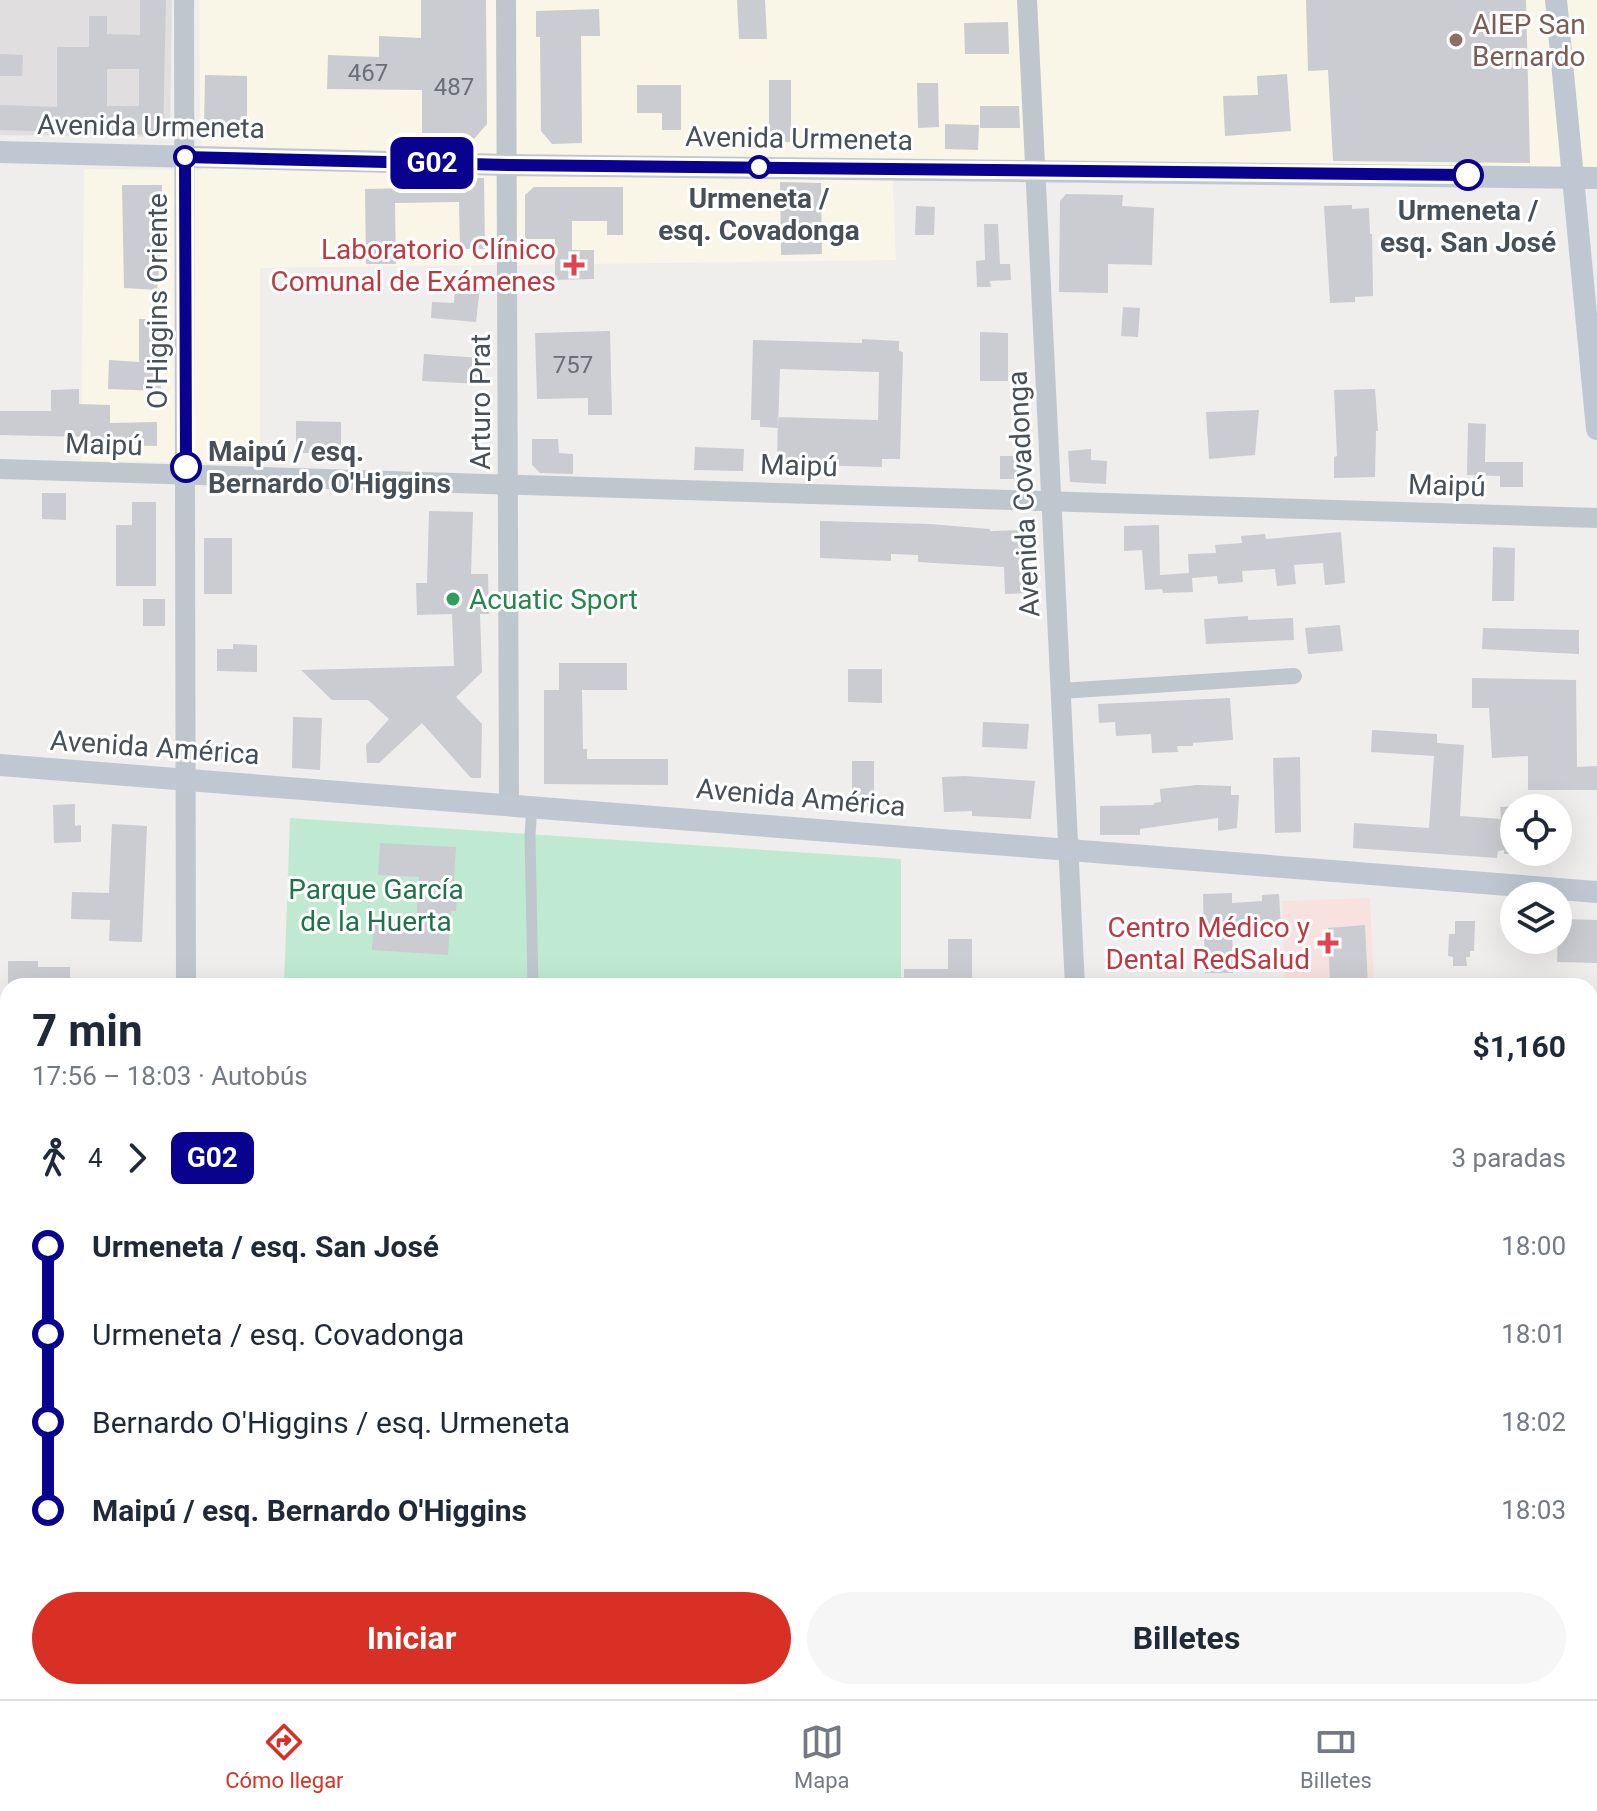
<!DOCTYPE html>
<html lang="es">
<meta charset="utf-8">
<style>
:root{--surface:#fff;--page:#f6f6f7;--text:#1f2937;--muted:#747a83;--line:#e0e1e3;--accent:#d93025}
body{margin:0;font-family:Roboto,sans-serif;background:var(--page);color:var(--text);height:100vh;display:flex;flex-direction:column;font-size:30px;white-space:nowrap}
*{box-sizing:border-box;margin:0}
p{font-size:26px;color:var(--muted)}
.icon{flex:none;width:44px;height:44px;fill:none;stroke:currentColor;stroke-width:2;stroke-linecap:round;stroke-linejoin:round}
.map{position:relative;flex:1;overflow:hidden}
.sheet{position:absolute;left:0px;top:978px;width:1598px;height:722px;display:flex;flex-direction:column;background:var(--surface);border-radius:24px 24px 0 0;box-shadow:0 8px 32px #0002}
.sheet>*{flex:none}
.badge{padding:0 16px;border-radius:12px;font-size:28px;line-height:52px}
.controls{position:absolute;left:1500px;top:794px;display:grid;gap:16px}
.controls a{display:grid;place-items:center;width:72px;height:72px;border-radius:50%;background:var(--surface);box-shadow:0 8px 32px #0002;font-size:40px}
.map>.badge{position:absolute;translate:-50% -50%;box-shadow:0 0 0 4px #fff}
.legs{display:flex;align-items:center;gap:12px;height:88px;padding:0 32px;font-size:26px}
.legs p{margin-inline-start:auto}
.overview{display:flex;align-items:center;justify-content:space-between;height:136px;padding:0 32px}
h1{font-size:44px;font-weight:700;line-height:60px}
.action{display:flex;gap:16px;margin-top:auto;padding:16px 32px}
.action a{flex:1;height:92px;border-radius:48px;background:var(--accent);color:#fff;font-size:32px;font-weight:700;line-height:92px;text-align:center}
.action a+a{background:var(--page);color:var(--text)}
ul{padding:0 32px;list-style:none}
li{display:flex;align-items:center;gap:28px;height:88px;font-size:30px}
li i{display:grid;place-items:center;width:12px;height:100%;margin:0 10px;background:currentColor}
li i::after{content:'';width:20px;height:20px;margin:-10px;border:6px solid;border-radius:50%;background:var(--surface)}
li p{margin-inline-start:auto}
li:first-child i{background:linear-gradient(#0000 50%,currentColor 0)}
li:last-child i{background:linear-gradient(currentColor 50%,#0000 0)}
.dock{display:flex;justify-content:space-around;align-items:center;height:112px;border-top:2px solid var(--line);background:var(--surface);font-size:22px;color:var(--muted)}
.dock a{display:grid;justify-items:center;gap:4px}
.dock .active{color:var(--accent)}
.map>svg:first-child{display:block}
</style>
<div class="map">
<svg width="1597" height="1699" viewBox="0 0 1597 1699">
<rect width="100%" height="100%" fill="#f0eded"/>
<!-- commercial -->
<path fill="#f9f5e7" d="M199 0H1597V170L892 161 896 260 260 268V463L81 461 84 169 201 170Z"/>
<!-- education -->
<path fill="#e0dede" d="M0 0H172L170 137 0 135Z"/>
<!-- medical -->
<path fill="#f8e2df" d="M1370 898 1374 986H1285L1282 901Z"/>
<!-- green -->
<g fill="#bfead1">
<path d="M290 818 901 859V986H284Z"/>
<path d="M552 1692H779L742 1699H552Z"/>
</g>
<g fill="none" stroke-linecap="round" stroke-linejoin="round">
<!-- canal -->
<g stroke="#90cfe2" stroke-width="18">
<path d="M1590 1234H1597"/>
<path d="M0 1239H8"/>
</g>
</g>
<!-- building -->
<g fill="#caccd1" fill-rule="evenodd">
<path d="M140 0H166L163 135 0 130V105L57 107V47H89V16H107V34L140 35ZM107 69H139V106H107Z"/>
<path d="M421 0H486L487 124 474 139H422V90L327 89 328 55 379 57V36L421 38Z"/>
<path d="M737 0H765L767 39H739Z"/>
<path d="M1306 0H1526L1530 163 1333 161 1328 70 1308 71Z"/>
<path d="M599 9 600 36H581L582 143 552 144 541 131 540 37H536V11Z"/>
<path d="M1008 22 1009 54H965L964 23Z"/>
<path d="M0 54 23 55 22 76H0Z"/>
<path d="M1287 74 1291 131 1225 136 1223 96 1258 95 1257 76Z"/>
<path d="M205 75 247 76V134L211 133 204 125Z"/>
<rect x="769" y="80" width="22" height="62"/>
<path d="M917 83H938L939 127 918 128Z"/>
<path d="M637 85H681V130H662V113H637Z"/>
<path d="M980 106H1019L1020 128H980Z"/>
<path d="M945 124 979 125 978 150 945 149Z"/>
<path d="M419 177 484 178 485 249H460L459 202 395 203 396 264H366L365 189 420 188Z"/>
<path d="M780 182 821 183 822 254 781 255Z"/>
<path d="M122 185H162V238L157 290 124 288Z"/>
<path d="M534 187H623V235H607V221H572V250H594V279L555 280V239H525V195Z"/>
<path d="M1066 194 1123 195 1122 206 1154 208 1152 265 1108 264V293L1059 292 1060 201Z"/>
<path d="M1352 205V209L1369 208 1370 234H1372L1373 296 1355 297V302L1330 303 1324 206Z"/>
<path d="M916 206 935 207 934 235H915Z"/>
<path d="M984 224H998L1000 264H1010L1011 280 990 281 991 287H977L976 261 985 260Z"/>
<path d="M455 285 480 287 476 322 431 318 432 302 454 303Z"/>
<path d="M1123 307 1140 308 1138 337 1121 336Z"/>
<path d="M139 319H159L161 391 108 389 109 360 139 362Z"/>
<path d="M610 331 612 415H588V398L537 399 535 333Z"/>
<path d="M980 332 1008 333V381H980Z"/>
<path d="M862 339 899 341V351L903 352 900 459H882V467L777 464 778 417 878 420 879 372 780 369 778 428 760 427V420H751L753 340 862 343Z"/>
<path d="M424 354 481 358 480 384 422 381Z"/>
<path d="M79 389V404L110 405V423L157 422V446L90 445V437L0 435V411H51V390Z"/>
<path d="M1375 389 1378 431H1376L1375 477 1334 478V457L1337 456 1334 390Z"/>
<path d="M1259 410 1255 455 1209 459 1206 412Z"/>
<path d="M296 421 341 422V453H296Z"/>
<path d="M1468 423 1486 424 1485 462H1523V487H1500V476L1467 475Z"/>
<path d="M532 439H558L559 453 573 454V474L540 473 532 465Z"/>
<path d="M695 447 744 449 743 471 694 470Z"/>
<path d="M1091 449V460L1107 461 1106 484 1070 482 1068 451Z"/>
<path d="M1000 456H1026L1027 472 1019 479H1000Z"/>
<path d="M42 493H66V520L42 519Z"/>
<path d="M132 502H156V586H116V525H132Z"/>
<path d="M429 511 473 512 471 574H488L489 614H480L482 672 456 697 482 724 481 778H471L422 723 379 763H367L366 745 389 719 368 700H332L301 670 454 666 452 614 417 615 416 583H427Z"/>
<path d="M820 521 930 524 990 529V531L1030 530 1031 549H1024L1026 580H1032V593L1005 594 1004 567 918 562V555L891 554V561L820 558Z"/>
<path d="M1159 525 1160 575 1189 573 1188 554 1216 553 1215 545 1242 543 1241 536 1265 534 1266 539 1341 532 1345 583 1325 585 1323 563 1294 565 1296 584 1277 586 1275 569 1242 571 1243 582 1218 584 1217 576 1192 578 1193 592 1163 593 1162 589 1145 590 1142 550 1124 551V526Z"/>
<rect x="204" y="538" width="28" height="56"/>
<path d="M1493 547 1515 548 1514 601H1492Z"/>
<rect x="143" y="599" width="22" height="27"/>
<path d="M1248 616V620L1293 618 1294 640 1206 644 1204 619Z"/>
<path d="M1340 625 1343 651 1308 654 1305 628Z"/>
<path d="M1483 628 1579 630V654L1482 649Z"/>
<path d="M233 644 257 645V672L217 671V649H233Z"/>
<path d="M559 663H627V690H582L583 749H587V759H668V785L544 784V690H559Z"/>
<path d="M848 669H882V703L848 702Z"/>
<path d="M1472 678 1576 680 1577 767 1597 766V790H1528V756L1492 758 1489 708H1472Z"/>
<path d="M1230 698 1233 740 1193 743V746H1177L1178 752 1152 753 1151 734 1116 736 1115 722 1099 723 1098 704Z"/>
<path d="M293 717 322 718 320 770 292 768Z"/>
<path d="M983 722 1029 724 1027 749 982 747Z"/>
<path d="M1372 730 1437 734V743L1464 745 1460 816 1501 819 1500 807 1514 806V854H1504V850L1498 851 1497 858 1353 848 1354 823 1429 828 1434 756 1371 752Z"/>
<path d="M208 744H232V760L207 759Z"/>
<path d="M1300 757 1301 832 1275 833 1273 758Z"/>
<path d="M852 761H874V807L852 806Z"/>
<path d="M964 776 1035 781 1031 819 972 816V811L944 812 942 777Z"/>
<path d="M1197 785 1231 786V795H1239L1237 828 1218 831V818L1140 829V835H1100V806L1154 805V803L1161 802 1160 789Z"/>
<path d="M75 804V826L81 825V842L54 843 53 805Z"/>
<path d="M112 824 147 826 142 942 109 941 110 920 71 919 72 892 109 893Z"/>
<path d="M380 843 456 847 453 896H457L456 911H451L448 955 372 950 373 923 416 925 419 877 378 875Z"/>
<path d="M1232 893V903L1262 901V895L1279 894 1281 926 1232 928 1233 973H1205L1203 894Z"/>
<path d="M1559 919 1597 920V963L1557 962Z"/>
<path d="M1455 921H1475L1474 951H1470V957H1466L1467 966H1453V957L1448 956 1449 934H1455Z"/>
<path d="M1365 925 1368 986H1330L1328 928Z"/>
<path d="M948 939H972V986H904V969H948Z"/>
<path d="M8 961H38V967H70V986L8 984Z"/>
</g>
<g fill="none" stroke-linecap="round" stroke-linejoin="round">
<!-- pedestrian -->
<path stroke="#bfc7ce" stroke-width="11" d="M532 806 530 835 533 986"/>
<!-- minor -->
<g stroke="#bfc7ce" stroke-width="16">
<path d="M1060 691 1294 676"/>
<path d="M0 1105H8"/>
<path d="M1590 1427H1597"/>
<path d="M24 1692V1699"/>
<path d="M371 1692 372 1699"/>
<path d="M530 1692V1699"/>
<path d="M783 1699 802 1696"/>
</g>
<!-- tertiary -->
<g stroke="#bfc7ce" stroke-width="20">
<path d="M184 0 186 986"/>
<path d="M506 0 509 804"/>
<path d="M1027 0 1075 986"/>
<path d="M0 469 1597 518"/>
<path d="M1590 1256H1597"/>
<path d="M0 1309H8"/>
<path d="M1590 1595H1597"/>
<path d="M0 1633 8 1632"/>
<path d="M188 1692 189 1699"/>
<path d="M1104 1692 1105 1699"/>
</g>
<!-- secondary -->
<g stroke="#bfc8d2" stroke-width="22">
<path d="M1556 0 1597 429"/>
<path d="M0 152 508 165 1597 178"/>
<path d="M0 765 1597 892"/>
</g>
</g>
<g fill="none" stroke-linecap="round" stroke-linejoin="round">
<!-- line-1 casing -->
<g stroke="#fff" stroke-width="18">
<path id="line-1" d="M186 467 185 157 508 165 1468 175"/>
</g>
<!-- line-1 -->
<use href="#line-1" stroke="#09028f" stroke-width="12"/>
</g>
<!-- markers -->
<circle fill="#8d6e63" stroke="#fff" stroke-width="3" cx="1456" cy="40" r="8"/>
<g fill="#fff" stroke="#09028f" stroke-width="4">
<circle cx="185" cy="157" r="10"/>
<circle cx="759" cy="167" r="10"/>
<circle cx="1468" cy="175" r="14"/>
<circle cx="186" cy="467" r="14"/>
</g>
<g fill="#e0444e" stroke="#fff" stroke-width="3">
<path d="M570 253h8v8h8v8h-8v8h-8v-8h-8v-8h8z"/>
<path d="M1324 931h8v8h8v8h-8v8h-8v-8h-8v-8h8z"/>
</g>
<circle fill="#2e9e5b" stroke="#fff" stroke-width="3" cx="453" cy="599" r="8"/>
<g text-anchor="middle" stroke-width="6" stroke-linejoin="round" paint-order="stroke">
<!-- number labels -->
<g font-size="24" fill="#686f76">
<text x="368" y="81">467</text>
<text x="454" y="95">487</text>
<text x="573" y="373">757</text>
</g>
<!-- education labels -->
<g font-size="28" fill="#785e54" stroke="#fff" text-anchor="start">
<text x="1472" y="34">AIEP San<tspan x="1472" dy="32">Bernardo</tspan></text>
</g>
<!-- street labels -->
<g font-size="28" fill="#475058" stroke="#fff">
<text transform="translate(151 126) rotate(1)" y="10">Avenida Urmeneta</text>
<text transform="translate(799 138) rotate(1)" y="10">Avenida Urmeneta</text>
<text transform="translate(157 301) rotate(-90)" y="10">O'Higgins Oriente</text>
<text transform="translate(480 402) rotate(-90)" y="10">Arturo Prat</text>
<text transform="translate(104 444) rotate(2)" y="10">Maipú</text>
<text transform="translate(799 465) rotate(2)" y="10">Maipú</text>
<text transform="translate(1447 485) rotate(2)" y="10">Maipú</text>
<text transform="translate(1023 494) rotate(-93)" y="10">Avenida Covadonga</text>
<text transform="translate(155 747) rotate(4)" y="10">Avenida América</text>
<text transform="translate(801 797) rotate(5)" y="10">Avenida América</text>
</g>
<!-- stop labels -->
<g font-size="28" font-weight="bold" fill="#475058" stroke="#fff">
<text x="759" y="208">Urmeneta /<tspan x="759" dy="32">esq. Covadonga</tspan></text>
<text x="1468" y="220">Urmeneta /<tspan x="1468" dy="32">esq. San José</tspan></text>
<text x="208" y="461" text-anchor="start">Maipú / esq.<tspan x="208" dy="32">Bernardo O'Higgins</tspan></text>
</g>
<!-- health labels -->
<g font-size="28" fill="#be3a42" stroke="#fff" text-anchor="end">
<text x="556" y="259">Laboratorio Clínico<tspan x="556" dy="32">Comunal de Exámenes</tspan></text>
<text x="1310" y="937">Centro Médico y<tspan x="1310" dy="32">Dental RedSalud</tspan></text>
</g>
<!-- leisure labels -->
<g font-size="28" fill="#27864d" stroke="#fff" text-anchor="start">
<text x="469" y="609">Acuatic Sport</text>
</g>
<!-- park labels -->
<g font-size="28" fill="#1f724c" stroke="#fff">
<text x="376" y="899">Parque García<tspan x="376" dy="32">de la Huerta</tspan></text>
</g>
</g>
</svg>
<div class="controls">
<a><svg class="icon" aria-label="locate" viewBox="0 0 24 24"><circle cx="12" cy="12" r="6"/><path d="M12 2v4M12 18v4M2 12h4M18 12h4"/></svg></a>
<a><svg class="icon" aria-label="layers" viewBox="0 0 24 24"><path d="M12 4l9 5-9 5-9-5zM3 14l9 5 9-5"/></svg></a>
</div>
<b class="badge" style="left:432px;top:163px;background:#09028f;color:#fff">G02</b>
<section class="sheet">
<div class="overview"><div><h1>7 min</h1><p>17:56 – 18:03 · Autobús</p></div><b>$1,160</b></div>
<div class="legs"><svg class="icon" aria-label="walk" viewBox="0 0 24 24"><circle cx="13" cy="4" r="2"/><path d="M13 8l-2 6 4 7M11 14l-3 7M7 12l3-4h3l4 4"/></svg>4<svg class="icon" aria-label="forward" viewBox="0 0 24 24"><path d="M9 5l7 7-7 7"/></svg><b class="badge" style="background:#09028f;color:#fff">G02</b><p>3 paradas</p></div>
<ul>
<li><i style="color:#09028f"></i><b>Urmeneta / esq. San José</b><p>18:00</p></li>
<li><i style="color:#09028f"></i><span>Urmeneta / esq. Covadonga</span><p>18:01</p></li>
<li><i style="color:#09028f"></i><span>Bernardo O'Higgins / esq. Urmeneta</span><p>18:02</p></li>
<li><i style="color:#09028f"></i><b>Maipú / esq. Bernardo O'Higgins</b><p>18:03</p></li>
</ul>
<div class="action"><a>Iniciar</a><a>Billetes</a></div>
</section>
</div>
<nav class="dock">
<a class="active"><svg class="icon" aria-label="directions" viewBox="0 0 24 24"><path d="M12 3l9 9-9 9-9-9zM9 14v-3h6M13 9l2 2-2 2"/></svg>Cómo llegar</a>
<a><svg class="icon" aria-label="map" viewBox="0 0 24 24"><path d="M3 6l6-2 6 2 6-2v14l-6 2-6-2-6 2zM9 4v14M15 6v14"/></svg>Mapa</a>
<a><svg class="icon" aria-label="tickets" viewBox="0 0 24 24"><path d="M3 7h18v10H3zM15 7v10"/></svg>Billetes</a>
</nav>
